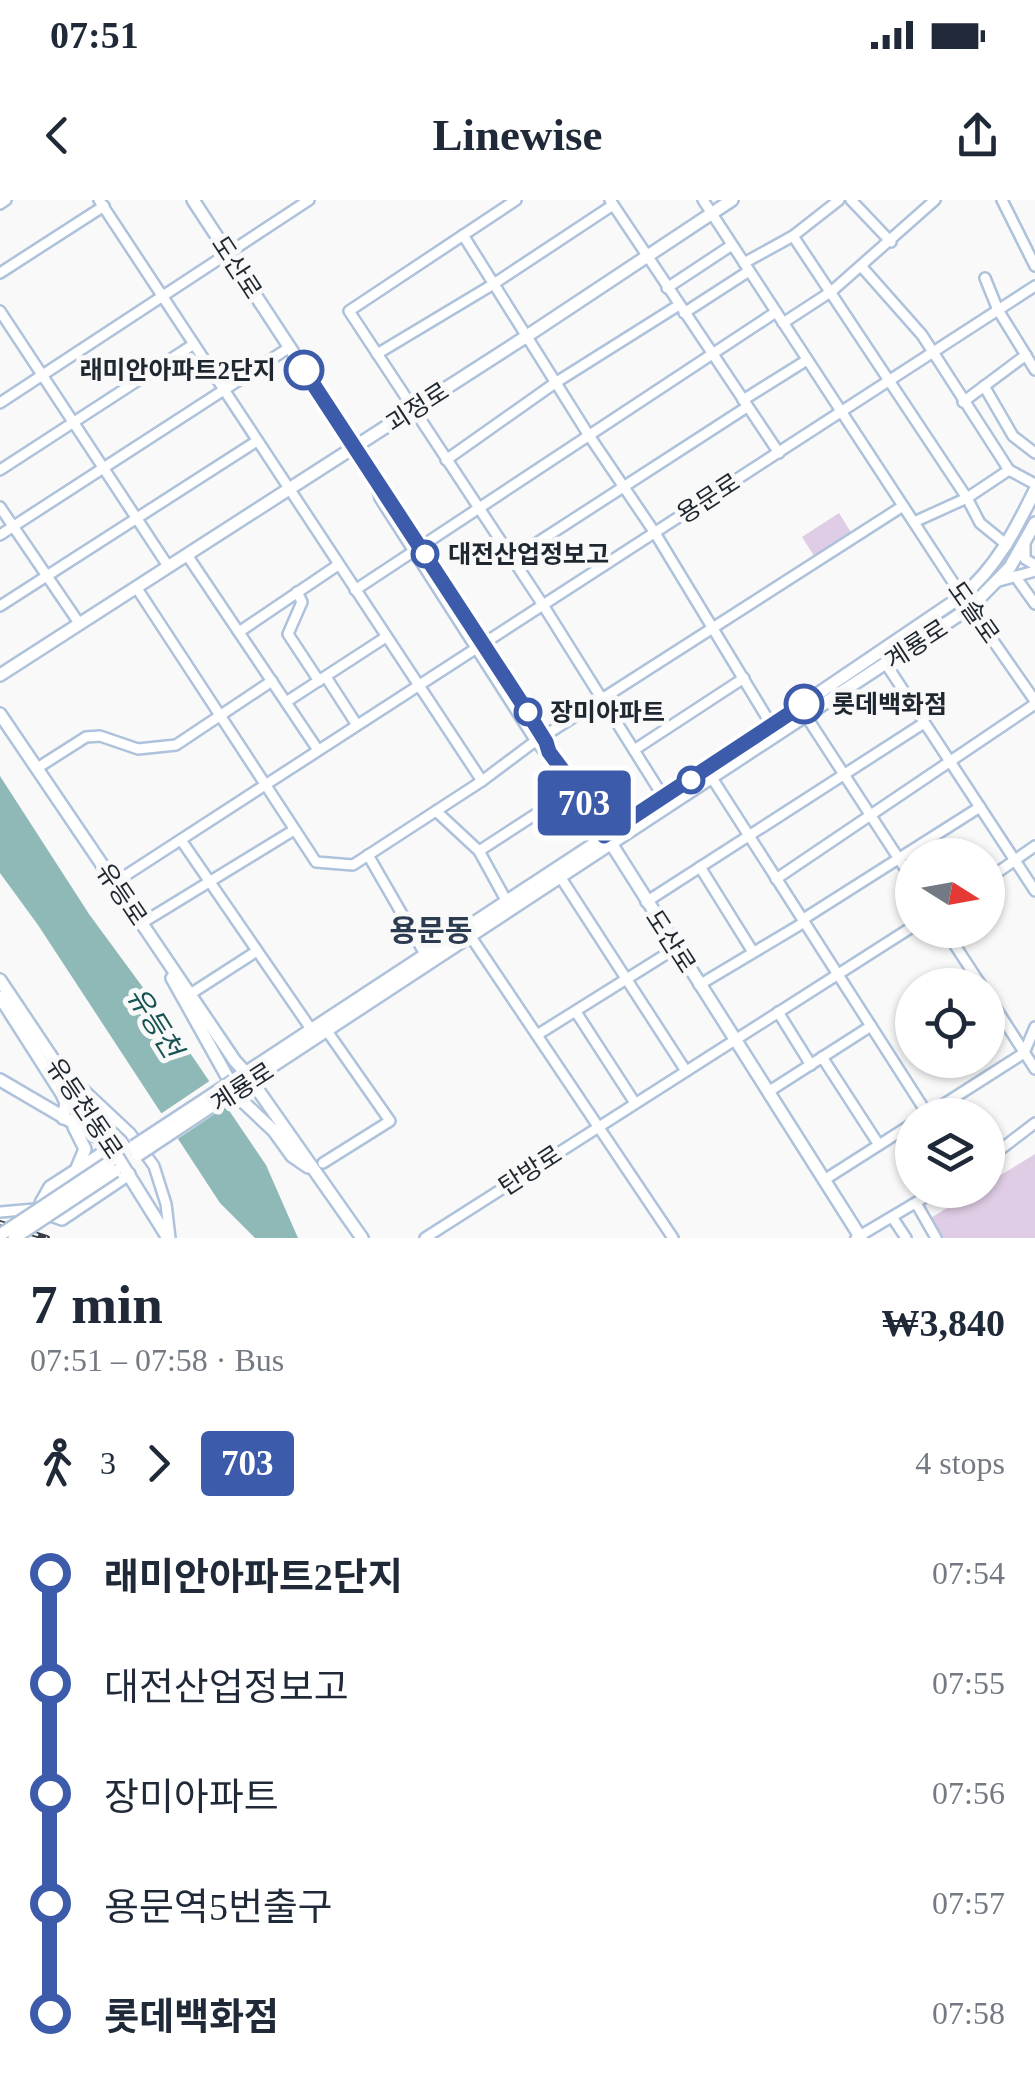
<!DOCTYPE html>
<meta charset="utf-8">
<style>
:root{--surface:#fff;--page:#f2f2f3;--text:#1f2937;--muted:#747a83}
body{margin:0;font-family:"Times New Roman","Noto Sans KR",serif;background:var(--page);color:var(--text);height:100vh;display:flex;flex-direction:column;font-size:38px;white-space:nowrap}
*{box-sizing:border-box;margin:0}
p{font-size:32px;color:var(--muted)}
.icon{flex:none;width:55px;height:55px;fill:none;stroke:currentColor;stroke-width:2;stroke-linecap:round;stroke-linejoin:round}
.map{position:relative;height:1038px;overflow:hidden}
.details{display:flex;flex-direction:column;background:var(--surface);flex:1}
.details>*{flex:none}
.badge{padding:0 20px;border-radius:8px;font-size:35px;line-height:65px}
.needle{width:65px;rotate:101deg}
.buttons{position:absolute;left:895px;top:638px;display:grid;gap:20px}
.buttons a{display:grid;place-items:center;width:110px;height:110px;border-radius:50%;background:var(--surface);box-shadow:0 2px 8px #0004;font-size:50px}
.map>.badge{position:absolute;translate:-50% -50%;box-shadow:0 0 0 5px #fff}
.legs{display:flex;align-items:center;gap:15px;height:110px;padding:0 30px;font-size:32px}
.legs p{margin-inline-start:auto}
.head{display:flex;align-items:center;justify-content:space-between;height:170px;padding:0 30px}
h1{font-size:55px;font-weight:700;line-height:75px}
ul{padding:0 30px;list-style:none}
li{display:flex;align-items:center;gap:35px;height:110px;font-size:38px}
li i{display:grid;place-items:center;width:15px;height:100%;margin:0 12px;background:currentColor}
li i::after{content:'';width:25px;height:25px;margin:-12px;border:8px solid;border-radius:50%;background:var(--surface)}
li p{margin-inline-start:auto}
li:first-child i{background:linear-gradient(#0000 50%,currentColor 0)}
li:last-child i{background:linear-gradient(currentColor 50%,#0000 0)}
.status{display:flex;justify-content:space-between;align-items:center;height:70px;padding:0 50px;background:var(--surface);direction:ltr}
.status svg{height:28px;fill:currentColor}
header{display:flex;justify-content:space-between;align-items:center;height:130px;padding:0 30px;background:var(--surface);font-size:45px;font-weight:700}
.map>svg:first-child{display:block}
</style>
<div class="status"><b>07:51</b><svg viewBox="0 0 49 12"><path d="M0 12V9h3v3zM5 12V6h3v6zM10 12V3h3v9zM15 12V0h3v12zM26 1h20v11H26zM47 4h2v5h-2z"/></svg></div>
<header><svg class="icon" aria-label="back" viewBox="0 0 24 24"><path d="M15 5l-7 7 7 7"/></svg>Linewise<svg class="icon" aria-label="share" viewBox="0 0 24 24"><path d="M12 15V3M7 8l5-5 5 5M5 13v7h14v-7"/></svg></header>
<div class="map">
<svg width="1035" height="1038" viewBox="0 0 1035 1038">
<rect width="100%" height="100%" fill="#f9f9f9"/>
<!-- green -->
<g fill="#dfcde6">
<path d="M839 313 852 334 816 359 802 337Z"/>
<path d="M1035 954V1038H941L929 1019 977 990H988V983Z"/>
</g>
<!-- water -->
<path fill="#8fb9b7" d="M0 576 89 714 180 838 266 965 298 1038H255L220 1003 38 725 0 673Z"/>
<!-- pier -->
<path fill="#f9f9f9" d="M214 878 231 903 173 942 156 917Z"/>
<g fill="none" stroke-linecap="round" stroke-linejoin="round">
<!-- minor casing -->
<g stroke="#aec2db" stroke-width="14">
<g id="minor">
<path d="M99 0 482 581"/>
<path d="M516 0 349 111 543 405 664 598"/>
<path d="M610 0 779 253"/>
<path d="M703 0 962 396 1035 501"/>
<path d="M851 0 891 42"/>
<path d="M1002 0 1035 66"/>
<path d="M0 4 6 0"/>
<path d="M463 35 588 234 655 333 772 526"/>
<path d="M793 36 967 298 980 323 1007 345"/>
<path d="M744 63 793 36 839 0"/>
<path d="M861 66 922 135 1009 270 1035 284"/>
<path d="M0 73 104 6"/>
<path d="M985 78 998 110 1035 170"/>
<path d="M667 88 732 45"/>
<path d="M0 111 168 366"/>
<path d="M684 113 749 71"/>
<path d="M783 123 832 91 935 0"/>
<path d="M377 154 492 85 613 5"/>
<path d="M984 186 1013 236 1035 253"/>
<path d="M743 200 807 160"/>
<path d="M963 202 1026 155"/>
<path d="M0 203 309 0"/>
<path d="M446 260 555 183 679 105"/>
<path d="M0 270 194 144"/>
<path d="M0 307 79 423"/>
<path d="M914 322 967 298 1009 270"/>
<path d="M0 335 290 147"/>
<path d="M1025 344V359L1035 365"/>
<path d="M187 355 318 550"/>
<path d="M512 359 747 207"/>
<path d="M1015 376 1035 404"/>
<path d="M999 381 1035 371"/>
<path d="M136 387 316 662 353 665 482 581 530 545 903 306"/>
<path d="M355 390 776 112"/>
<path d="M297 392 302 402 288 434 319 481"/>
<path d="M0 406 257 241"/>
<path d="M239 432 338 365"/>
<path d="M886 464 1035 691"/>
<path d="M326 477 357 525"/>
<path d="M286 502 386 437"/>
<path d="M806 516 912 679"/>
<path d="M634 550 744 478"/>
<path d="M42 565 86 537 100 536 138 549 176 545 272 481"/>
<path d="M712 578 928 915"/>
<path d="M436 611 479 651 506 700"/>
<path d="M181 640 311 829"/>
<path d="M479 651 576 588"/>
<path d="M368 655 425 754"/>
<path d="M700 667 753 752"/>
<path d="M561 678 686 871"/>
<path d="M776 679 1035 504"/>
<path d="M988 679 1035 646"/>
<path d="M114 683 1035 86"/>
<path d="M646 702 924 523"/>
<path d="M147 720 294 630"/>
<path d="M945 730 981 785"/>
<path d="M471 737 673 1038"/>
<path d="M699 785 803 723 805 718 980 607"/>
<path d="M195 791 257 751"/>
<path d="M988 796 1035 869"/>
<path d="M576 812 635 903"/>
<path d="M778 812 811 865"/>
<path d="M537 835 676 748"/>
<path d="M822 857 879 945"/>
<path d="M66 873 130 933 154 966 166 1004 170 1038"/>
<path d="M768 892 871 826"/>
<path d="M927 915 1024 853 1035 827"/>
<path d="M988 959 1035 923"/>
<path d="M323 963 390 921 327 831"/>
<path d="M824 980 912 924"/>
<path d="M916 1003 936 1038"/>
<path d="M0 1012 35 1009"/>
<path d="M892 1017 906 1038"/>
<path d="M425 1038 912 727"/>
<path d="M856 1038 937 990"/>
</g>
</g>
<!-- major casing -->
<g stroke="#aec2db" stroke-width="16">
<g id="major">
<path d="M193 0 355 247 378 286 381 298 537 541 576 588 861 1038"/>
<path d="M0 475 527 136 732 0"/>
<path d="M0 514 235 861 246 873 362 1038"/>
<path d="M172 778 239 898 274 931 292 956 308 967"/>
<path d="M0 780 105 937 168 1038"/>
<path d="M0 797 62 894 66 903 63 918"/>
<path d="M0 880 106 942"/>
<path d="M233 881 664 598 962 396C996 368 1016 329 1035 290"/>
<path d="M239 888 971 407 1010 367 1035 323"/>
<path d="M74 927 85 949 77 968"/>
<path d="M112 947 50 987 41 1003 45 1013 62 1019 129 974"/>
</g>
</g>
<!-- minor -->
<use href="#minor" stroke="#fff" stroke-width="9"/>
<!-- major -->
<use href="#major" stroke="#fff" stroke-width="11"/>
<!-- rail casing -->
<g stroke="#353d45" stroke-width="6">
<path id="rail" d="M0 1023 47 1038"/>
</g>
<!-- rail -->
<use href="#rail" stroke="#f9f9f9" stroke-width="2.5" stroke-dasharray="8" stroke-linecap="butt"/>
<!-- major-bridge casing -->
<g stroke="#aec2db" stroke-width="16" stroke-linecap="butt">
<g id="major-bridge">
<path d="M134 946 233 881"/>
<path d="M138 955 239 888"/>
<path d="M0 1035 110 962"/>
<path d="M14 1038 115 971"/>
</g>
</g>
<!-- major-bridge -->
<use href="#major-bridge" stroke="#fff" stroke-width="11"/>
</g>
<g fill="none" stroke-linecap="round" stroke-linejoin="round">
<!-- line-1 casing -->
<g stroke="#fff" stroke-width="22">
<path id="line-1" d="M304 170 523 505 546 542 549 552 576 588 604 636 804 504"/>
</g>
<!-- line-1 -->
<use href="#line-1" stroke="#3d5bab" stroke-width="15"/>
</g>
<!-- markers -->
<g fill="#fff" stroke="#3d5bab" stroke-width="5">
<circle cx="304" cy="170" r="18"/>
<circle cx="425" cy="354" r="12"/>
<circle cx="804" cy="504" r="18"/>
<circle cx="528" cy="512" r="12"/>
<circle cx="691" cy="580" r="12"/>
</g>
<g text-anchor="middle" stroke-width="10" stroke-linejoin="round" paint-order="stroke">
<!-- street labels -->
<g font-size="25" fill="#1f2730" stroke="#f9f9f9">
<text transform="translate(237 67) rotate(57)" y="9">도산로</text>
<text transform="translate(417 207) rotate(-33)" y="9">괴정로</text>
<text transform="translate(708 298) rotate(-33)" y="9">용문로</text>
<text transform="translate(974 412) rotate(55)" y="9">도솔로</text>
<text transform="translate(916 444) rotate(-33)" y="9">계룡로</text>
<text transform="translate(122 694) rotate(56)" y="9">유등로</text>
<text transform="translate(671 741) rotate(57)" y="9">도산로</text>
<text transform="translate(242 887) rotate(-33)" y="9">계룡로</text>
<text transform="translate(85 908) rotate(56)" y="9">유등천동로</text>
<text transform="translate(530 970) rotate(-33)" y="9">탄방로</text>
</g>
<!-- stop labels -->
<g font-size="25" font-weight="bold" fill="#1f2730" stroke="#f9f9f9" text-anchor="start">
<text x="276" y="179" text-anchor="end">래미안아파트2단지</text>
<text x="448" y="363">대전산업정보고</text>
<text x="832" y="513">롯데백화점</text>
<text x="550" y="521">장미아파트</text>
</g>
<!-- water labels -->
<g font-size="28" font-style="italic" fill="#165351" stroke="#f9f9f9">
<text transform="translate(155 822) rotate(58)" y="10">유등천</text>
</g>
<!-- quarter labels -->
<g font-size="30" font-weight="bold" fill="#2b3b50" stroke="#f9f9f9">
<text x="431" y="741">용문동</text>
</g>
</g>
</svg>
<div class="buttons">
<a><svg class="needle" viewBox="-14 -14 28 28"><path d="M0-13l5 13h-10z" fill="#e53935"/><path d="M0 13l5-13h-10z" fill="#747a83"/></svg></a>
<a><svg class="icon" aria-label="locate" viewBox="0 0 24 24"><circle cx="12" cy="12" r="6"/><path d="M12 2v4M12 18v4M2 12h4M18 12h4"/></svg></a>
<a><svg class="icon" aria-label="layers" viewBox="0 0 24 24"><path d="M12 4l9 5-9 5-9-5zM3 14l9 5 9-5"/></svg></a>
</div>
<b class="badge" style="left:584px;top:603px;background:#3d5bab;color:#fff">703</b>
</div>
<section class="details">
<div class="head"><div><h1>7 min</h1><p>07:51 – 07:58 · Bus</p></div><b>₩3,840</b></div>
<div class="legs"><svg class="icon" aria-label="walk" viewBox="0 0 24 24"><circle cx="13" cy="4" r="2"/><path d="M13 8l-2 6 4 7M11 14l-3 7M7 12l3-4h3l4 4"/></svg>3<svg class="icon" aria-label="forward" viewBox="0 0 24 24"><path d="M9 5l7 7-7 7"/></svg><b class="badge" style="background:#3d5bab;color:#fff">703</b><p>4 stops</p></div>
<ul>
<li><i style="color:#3d5bab"></i><b>래미안아파트2단지</b><p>07:54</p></li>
<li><i style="color:#3d5bab"></i><span>대전산업정보고</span><p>07:55</p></li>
<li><i style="color:#3d5bab"></i><span>장미아파트</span><p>07:56</p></li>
<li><i style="color:#3d5bab"></i><span>용문역5번출구</span><p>07:57</p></li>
<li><i style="color:#3d5bab"></i><b>롯데백화점</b><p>07:58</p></li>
</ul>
</section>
